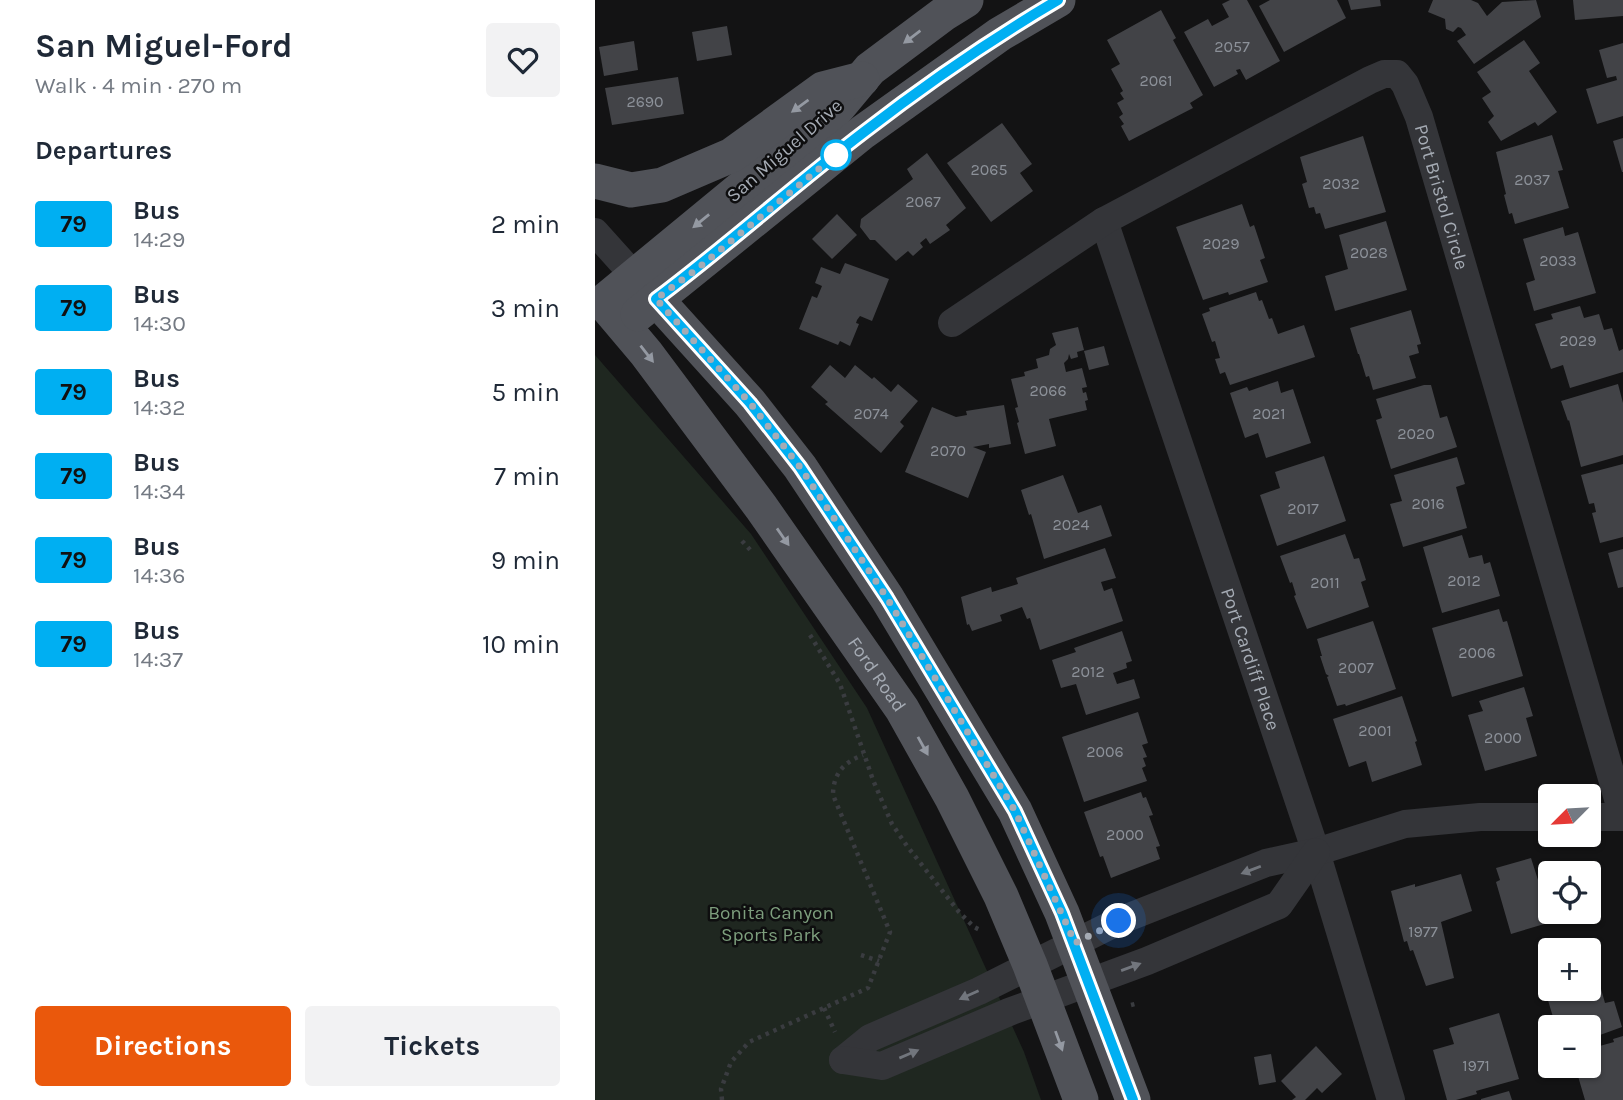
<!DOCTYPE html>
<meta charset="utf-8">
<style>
:root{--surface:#fff;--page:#f2f2f3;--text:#1f2937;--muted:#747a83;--accent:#ea580c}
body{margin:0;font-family:Karla,sans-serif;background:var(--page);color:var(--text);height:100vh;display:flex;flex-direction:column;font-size:26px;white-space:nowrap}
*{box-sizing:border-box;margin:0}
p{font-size:23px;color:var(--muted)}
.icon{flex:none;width:38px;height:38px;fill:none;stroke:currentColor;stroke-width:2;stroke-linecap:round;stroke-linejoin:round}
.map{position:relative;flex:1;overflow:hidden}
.drawer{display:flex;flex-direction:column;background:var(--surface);width:595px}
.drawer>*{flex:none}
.badge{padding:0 14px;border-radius:5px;font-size:24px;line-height:46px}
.needle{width:46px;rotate:246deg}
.tools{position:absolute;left:943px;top:784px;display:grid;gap:14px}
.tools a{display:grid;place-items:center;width:63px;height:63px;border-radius:7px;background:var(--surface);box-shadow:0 2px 5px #0004;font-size:35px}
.you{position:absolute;width:35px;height:35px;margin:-18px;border:5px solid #fff;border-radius:50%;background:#1a73e8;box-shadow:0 0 0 10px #1a73e833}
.map>.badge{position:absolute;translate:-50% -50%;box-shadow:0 0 0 4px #fff}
h2{padding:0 35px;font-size:26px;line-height:63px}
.round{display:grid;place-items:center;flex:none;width:74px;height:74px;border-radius:7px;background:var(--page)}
.summary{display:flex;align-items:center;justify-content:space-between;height:119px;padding:0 35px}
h1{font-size:33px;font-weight:700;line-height:52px}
.action{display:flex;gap:14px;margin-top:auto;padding:14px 35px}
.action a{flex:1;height:80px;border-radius:7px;background:var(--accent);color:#fff;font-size:28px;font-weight:700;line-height:80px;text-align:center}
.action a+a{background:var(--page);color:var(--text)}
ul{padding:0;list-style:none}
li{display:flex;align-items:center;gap:21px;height:84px;padding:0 35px}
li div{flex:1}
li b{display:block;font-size:26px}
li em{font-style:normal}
li .badge{min-width:77px;font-weight:700;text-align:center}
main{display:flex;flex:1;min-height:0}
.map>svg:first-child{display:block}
</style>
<main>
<section class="drawer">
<div class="summary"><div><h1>San Miguel-Ford</h1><p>Walk · 4 min · 270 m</p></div><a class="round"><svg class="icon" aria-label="heart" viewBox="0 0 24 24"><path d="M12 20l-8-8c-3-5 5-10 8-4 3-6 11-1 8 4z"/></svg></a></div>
<h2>Departures</h2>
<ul>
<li><span class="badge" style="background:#00aff2;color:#111">79</span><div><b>Bus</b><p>14:29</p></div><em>2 min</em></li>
<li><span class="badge" style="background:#00aff2;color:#111">79</span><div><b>Bus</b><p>14:30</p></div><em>3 min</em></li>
<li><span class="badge" style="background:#00aff2;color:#111">79</span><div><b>Bus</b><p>14:32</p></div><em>5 min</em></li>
<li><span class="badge" style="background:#00aff2;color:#111">79</span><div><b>Bus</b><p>14:34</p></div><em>7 min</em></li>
<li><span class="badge" style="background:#00aff2;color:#111">79</span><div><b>Bus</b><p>14:36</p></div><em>9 min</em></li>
<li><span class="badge" style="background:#00aff2;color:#111">79</span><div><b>Bus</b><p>14:37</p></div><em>10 min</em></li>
</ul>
<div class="action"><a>Directions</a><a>Tickets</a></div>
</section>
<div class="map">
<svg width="1028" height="1100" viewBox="0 0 1028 1100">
<rect width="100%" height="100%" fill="#131314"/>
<!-- green -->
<path fill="#1f2720" d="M0 355 156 534 272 708 429 1052 446 1100H0Z"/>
<!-- building -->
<g fill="#424347">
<path d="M635 0H652L685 61 651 80 645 69 641 70 643 74 619 87 589 32 613 19 617 26 634 17 627 4Z"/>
<path d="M675 0H742L751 18 689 52 664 6Z"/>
<path d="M753 0H785L786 6 756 10Z"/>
<path d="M838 0H876L883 3 892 16 907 2 941 0 946 17 879 64 862 41 871 35 866 28 863 27 858 32 851 29 850 19 833 12Z"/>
<path d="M978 0H1028V16L980 20Z"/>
<path d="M566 10 581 38 578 40 608 95 595 103 598 108 534 141 526 126 529 124 524 117 528 114 522 103 529 99 525 93 528 91 516 69 525 64 512 40Z"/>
<path d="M132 26 137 55 102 61 97 32Z"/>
<path d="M929 40 945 63 934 71 962 112 943 126 940 122 906 141 893 122 899 116 887 98 896 92 882 72Z"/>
<path d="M39 41 43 70 9 76 4 47Z"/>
<path d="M1028 43V116L1002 124 991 89 1022 80 1021 76 1012 78 1004 50Z"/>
<path d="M83 77 89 114 17 125 10 88Z"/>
<path d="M407 123 437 164 425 173 438 191 396 222 352 163Z"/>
<path d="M957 135 968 170 963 171 974 208 920 224 917 213 914 214 909 195 911 194 901 152Z"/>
<path d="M768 136 791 212 730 229 725 213 721 214 719 207 714 208 707 184 712 182 705 157Z"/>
<path d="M1028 138V172H1027L1018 141Z"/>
<path d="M332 153 371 208 351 225 355 230 335 244 331 238 325 243 328 247 318 256 313 251 301 261 280 240H275L265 227 266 219 318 179 312 169Z"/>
<path d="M647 204 655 227 659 225 670 258 665 260 673 282 634 295 633 292 608 300 581 227Z"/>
<path d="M242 214 262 235 237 259 217 239Z"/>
<path d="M791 221 812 290 740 311 730 276 753 269 744 235Z"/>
<path d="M968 227 970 236 983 232 1001 293 939 311 931 283 940 280 928 239Z"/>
<path d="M250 263 294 279 277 321 265 316 262 320 261 323 264 324 255 346 245 341 243 345 204 329 217 296 222 298 227 286 220 283 226 267 245 274Z"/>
<path d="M661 292 664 301 667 300 674 319 677 318 683 334 709 325 720 357 635 385 630 372 625 374 620 359 625 358 620 341 617 342 607 314 615 311 614 308Z"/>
<path d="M985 306 989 318 1004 314 1009 330 1017 328 1024 351 1028 349V372L975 388 968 365 956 369 940 324 958 319 956 314Z"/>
<path d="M816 310 826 344 822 345 824 353 814 356 821 378 778 390 774 376 771 377 764 354H763L755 328Z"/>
<path d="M483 327 489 350 482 352 483 357 476 359 474 354 473 359 469 363 471 372 487 368 492 387 487 388 488 393 491 392 493 400 490 401 492 410 454 419 461 446 430 454 422 423 424 422 420 408 423 407 416 379 430 376 429 372 443 368 441 359 454 355 455 349 461 345 457 333Z"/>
<path d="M509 346 514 365 494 370 489 351Z"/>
<path d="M235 365 250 378 260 365 277 379 279 377 296 392 303 384 323 401 305 422 309 426 286 453 230 404 233 402 216 387Z"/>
<path d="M683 381 686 393 698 389 716 443 671 458 663 433 650 438 635 393 652 387 654 391Z"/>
<path d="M1023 384 1028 403V455L986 467 974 420 973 421 966 401Z"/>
<path d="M829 385H836L845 418 852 416 862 447 796 469 781 420 787 418 781 399Z"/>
<path d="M409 405 416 444 394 448V444L378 447 391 452 373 498 310 472 337 407 361 417 372 415 371 411Z"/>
<path d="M729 456 751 521 682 546 665 495 685 488 680 472Z"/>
<path d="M862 457 870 484 861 487 872 528 808 547 795 504 807 501 799 475Z"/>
<path d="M1028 464V537L1005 543 997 513 1001 512 999 503 994 504 986 475Z"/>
<path d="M468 475 483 513 506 505 517 536 449 559 436 514 434 515 426 490Z"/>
<path d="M750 534 759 559 764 558 771 580 766 582 774 607 712 629 699 596 701 595 697 582 695 583 685 556Z"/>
<path d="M867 535 874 558 887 555 889 564 895 562 905 596 847 613 828 547Z"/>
<path d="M510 548 521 578 506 582 509 591 517 588 528 621 445 650 435 618 432 619 427 607 405 615 407 621 377 631 374 624 372 625 366 597 396 587 397 592 423 584 421 578Z"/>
<path d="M1028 549V587L1023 588 1013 553Z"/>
<path d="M904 609 908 622 912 621 928 676 857 697 837 628Z"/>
<path d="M778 621 801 689 751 706 750 704 742 706 732 677 734 676 731 674 725 656H727L722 639Z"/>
<path d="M527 631 537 661 531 663 532 668 518 673 522 684 539 679 545 698 491 715 481 684 466 688 457 660 481 652 479 648Z"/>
<path d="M929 687 938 716 931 718 942 756 890 771 873 715 888 711 884 701Z"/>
<path d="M807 696 822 741 820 742 827 765 777 782 771 761 754 767 738 719Z"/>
<path d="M543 712 553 743 547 745 552 757 548 758 551 766 547 768 552 781 489 802 467 737Z"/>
<path d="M546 792 548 798 551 797 558 815 554 816 565 846 561 847 565 859 516 878 508 856 505 857 489 812Z"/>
<path d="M936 858 943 880 955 877 956 912H971L973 917 916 934 901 882 905 880 901 868Z"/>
<path d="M866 874 877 911 846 922 859 978 831 986 818 950 815 951 812 941 809 942 796 891 820 884V887Z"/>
<path d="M998 961 1010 1003 1019 1001 1027 1027 994 1039V1027H961L949 987 956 985V989H994V963Z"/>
<path d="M904 1013 924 1079 881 1091 882 1094 861 1100H852L838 1050 859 1044 854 1028Z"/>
<path d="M1028 1036V1100H990L980 1066H994V1049L1019 1042 1018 1039Z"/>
<path d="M721 1046 747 1074 727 1093 722 1088 710 1100H697L701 1097 686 1081Z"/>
<path d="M676 1054 681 1082 664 1085 659 1057Z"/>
<path d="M914 1091 917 1100H886V1099Z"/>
</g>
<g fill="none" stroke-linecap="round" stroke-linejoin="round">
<!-- path -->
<g stroke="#3a3c40" stroke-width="4.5" stroke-dasharray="3.5 5" stroke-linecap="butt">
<path d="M147 541 158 553"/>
<path d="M215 635 245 684 278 780 297 824 312 846 364 912 379 927 387 931"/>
<path d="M266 955 284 961"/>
<path d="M536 1005 544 1003"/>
<path d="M229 1008 240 1032"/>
<path d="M127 1100 126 1089 136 1062 154 1042 273 988 295 932 238 795C238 774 249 762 268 755"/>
</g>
<!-- minor -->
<g stroke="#343539" stroke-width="28">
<path id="s1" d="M509 221 721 852 796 1100"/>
<path d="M0 232 52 290"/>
<path id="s2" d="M357 323 509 221 775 80 789 74H802L810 84 824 117 1028 816"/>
<path d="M994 817H1028"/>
<path d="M248 1060 275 1038 384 991 524 921 671 863 721 852 810 824 885 817H956"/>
<path d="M248 1060 287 1066 414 1012 552 961 684 905 721 852"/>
</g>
<!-- major -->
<g stroke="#505258" stroke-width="35">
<path id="s3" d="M371 0 350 13 275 69 240 111 8 302 51 353 166 507 307 709 357 798 406 896 435 965 486 1100"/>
<path d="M0 181 36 190 67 185 137 155 228 89 267 79"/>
<path d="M61 299 155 403 205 467 292 598 420 811 467 913 538 1100"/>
<path d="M43 314 268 132 405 34 463 0"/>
</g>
</g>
<!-- one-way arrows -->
<defs><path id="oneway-solid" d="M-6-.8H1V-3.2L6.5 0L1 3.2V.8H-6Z" transform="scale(1.75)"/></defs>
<g fill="#9499a2">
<use href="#oneway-solid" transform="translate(317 37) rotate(143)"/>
<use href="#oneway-solid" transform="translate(205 106) rotate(144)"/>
<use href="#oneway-solid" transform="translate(106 221) rotate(141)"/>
<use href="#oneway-solid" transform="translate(52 354) rotate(52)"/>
<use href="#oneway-solid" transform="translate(188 537) rotate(55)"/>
<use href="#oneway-solid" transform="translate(328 746) rotate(61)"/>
<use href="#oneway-solid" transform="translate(464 1041) rotate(70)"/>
</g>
<g fill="#72767d">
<use href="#oneway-solid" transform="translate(656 870) rotate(159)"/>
<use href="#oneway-solid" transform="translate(536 967) rotate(-20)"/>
<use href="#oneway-solid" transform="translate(374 995) rotate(156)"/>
<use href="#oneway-solid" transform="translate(314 1054) rotate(-23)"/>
</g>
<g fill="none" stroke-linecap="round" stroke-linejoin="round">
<!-- line casing -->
<g stroke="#fff" stroke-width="16">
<path id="line" d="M463 0C395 40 331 84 269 132 198 186 132 246 61 299L155 403 205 467 292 598 420 811 467 913 538 1100"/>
</g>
<!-- line -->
<use href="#line" stroke="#00aff2" stroke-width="10"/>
<!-- walk -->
<path stroke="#a5abb4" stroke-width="7" stroke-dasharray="0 12.6" d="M241 155 247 150 102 269 61 299 155 403 205 467 292 598 420 811 480 943 524 921"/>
</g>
<!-- markers -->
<circle fill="#fff" stroke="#00aff2" stroke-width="3.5" cx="241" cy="155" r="14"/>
<g text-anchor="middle" stroke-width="5" stroke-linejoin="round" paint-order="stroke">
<!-- number labels -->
<g font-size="16" fill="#8c9199">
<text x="637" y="52">2057</text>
<text x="561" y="86">2061</text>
<text x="50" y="107">2690</text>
<text x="394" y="175">2065</text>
<text x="937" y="185">2037</text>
<text x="746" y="189">2032</text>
<text x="328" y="207">2067</text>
<text x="626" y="249">2029</text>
<text x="774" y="258">2028</text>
<text x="963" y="266">2033</text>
<text x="983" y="346">2029</text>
<text x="453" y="396">2066</text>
<text x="276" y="419">2074</text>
<text x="674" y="419">2021</text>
<text x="821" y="439">2020</text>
<text x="353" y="456">2070</text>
<text x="833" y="509">2016</text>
<text x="708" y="514">2017</text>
<text x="476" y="530">2024</text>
<text x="869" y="586">2012</text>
<text x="730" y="588">2011</text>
<text x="882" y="658">2006</text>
<text x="761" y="673">2007</text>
<text x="493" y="677">2012</text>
<text x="780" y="736">2001</text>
<text x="908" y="743">2000</text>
<text x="510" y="757">2006</text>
<text x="530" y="840">2000</text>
<text x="828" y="937">1977</text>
<text x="881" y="1071">1971</text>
</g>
<!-- street labels -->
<g font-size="19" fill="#a5abb4" stroke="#0e0e0f">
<text transform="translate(189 150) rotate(-41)" y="7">San Miguel Drive</text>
<text dy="7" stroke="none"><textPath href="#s2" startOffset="644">Port Bristol Circle</textPath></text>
<text dy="7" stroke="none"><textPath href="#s1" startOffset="462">Port Cardiff Place</textPath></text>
<text dy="7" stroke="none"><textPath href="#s3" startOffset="936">Ford Road</textPath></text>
</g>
<!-- park labels -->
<g font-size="19" fill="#7d9e7d" stroke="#0e0e0f">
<text x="176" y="919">Bonita Canyon<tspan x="176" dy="22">Sports Park</tspan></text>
</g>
</g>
</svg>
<div class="tools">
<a><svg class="needle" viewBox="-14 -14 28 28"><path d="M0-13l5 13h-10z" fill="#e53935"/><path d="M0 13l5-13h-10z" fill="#747a83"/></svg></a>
<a><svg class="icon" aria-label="locate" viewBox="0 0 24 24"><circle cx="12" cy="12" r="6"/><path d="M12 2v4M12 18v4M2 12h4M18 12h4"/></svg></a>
<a>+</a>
<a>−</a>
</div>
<div class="you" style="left:524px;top:921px"></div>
</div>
</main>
